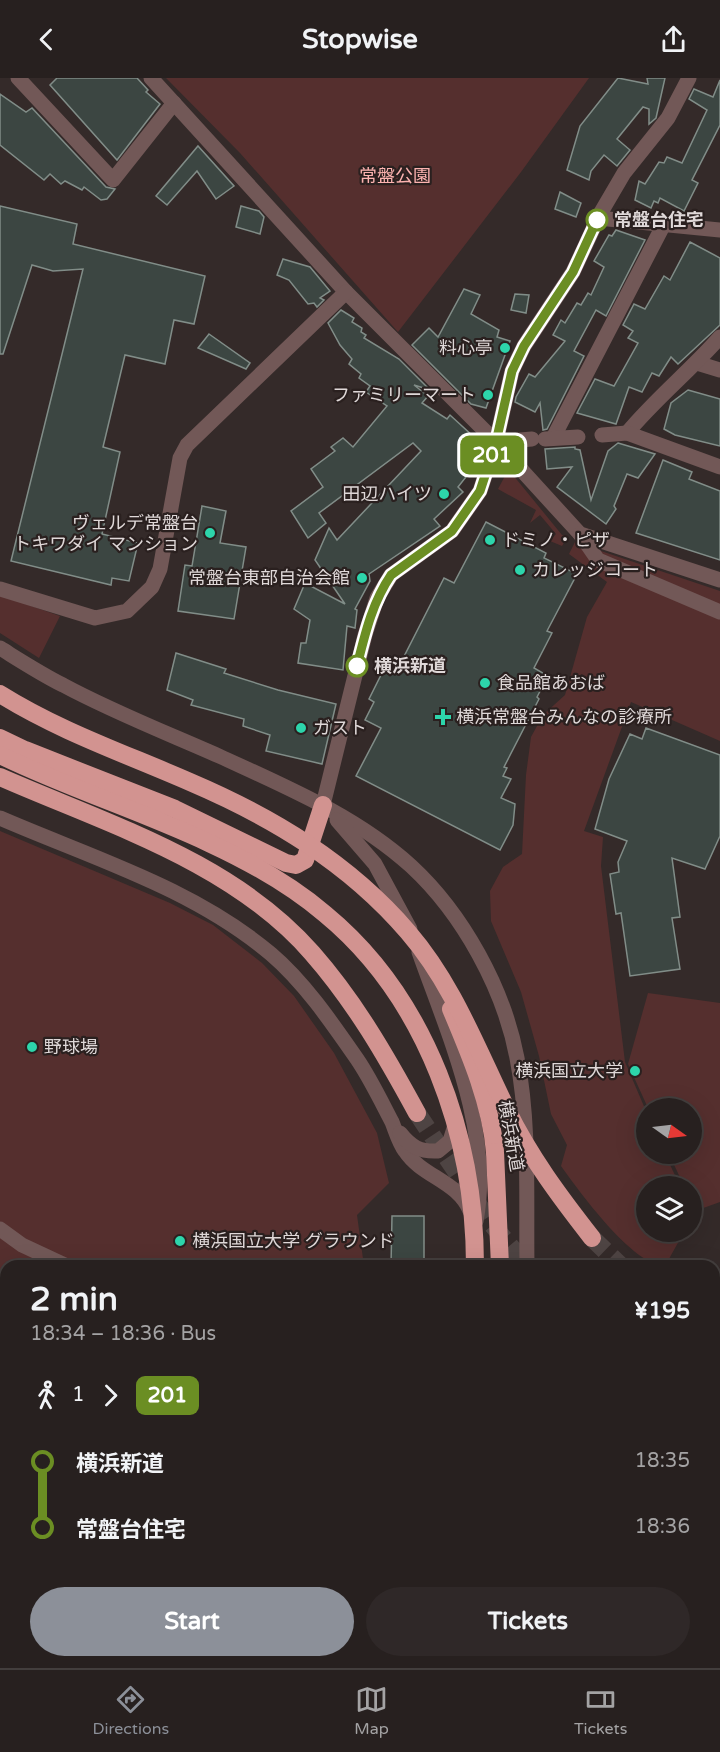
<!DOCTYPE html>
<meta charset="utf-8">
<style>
:root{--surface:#27201f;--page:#2f2828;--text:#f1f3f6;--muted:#a4a3a4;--line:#433e3d;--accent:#8c9099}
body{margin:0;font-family:"Varela Round","Noto Sans JP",sans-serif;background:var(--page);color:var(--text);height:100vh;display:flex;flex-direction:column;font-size:22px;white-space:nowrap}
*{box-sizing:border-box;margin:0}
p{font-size:20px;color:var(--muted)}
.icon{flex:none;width:33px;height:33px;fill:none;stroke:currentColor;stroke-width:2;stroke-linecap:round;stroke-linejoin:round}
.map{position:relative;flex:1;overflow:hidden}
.panel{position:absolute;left:0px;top:1182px;width:720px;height:408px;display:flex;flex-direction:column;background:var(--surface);border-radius:18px 18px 0 0;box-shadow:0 6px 24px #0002,0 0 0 2px var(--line)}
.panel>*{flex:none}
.badge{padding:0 12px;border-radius:9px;font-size:21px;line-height:39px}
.needle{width:39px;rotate:104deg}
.fabs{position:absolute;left:636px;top:1020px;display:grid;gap:12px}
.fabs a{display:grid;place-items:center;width:66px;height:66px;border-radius:50%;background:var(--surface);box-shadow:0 6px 24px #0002,0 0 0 2px var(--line);font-size:30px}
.map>.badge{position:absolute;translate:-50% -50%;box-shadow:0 0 0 3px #fff}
.legs{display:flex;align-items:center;gap:9px;height:66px;padding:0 30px;font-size:20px}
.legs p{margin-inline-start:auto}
.summary{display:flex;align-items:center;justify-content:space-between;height:102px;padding:0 30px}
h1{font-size:33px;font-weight:700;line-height:45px}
.cta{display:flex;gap:12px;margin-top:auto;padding:12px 30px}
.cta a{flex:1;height:69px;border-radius:36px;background:var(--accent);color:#fff;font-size:24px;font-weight:700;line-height:69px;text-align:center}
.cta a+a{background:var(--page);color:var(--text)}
ul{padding:0 30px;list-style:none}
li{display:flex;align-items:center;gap:21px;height:66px;font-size:22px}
li i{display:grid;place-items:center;width:9px;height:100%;margin:0 8px;background:currentColor}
li i::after{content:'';width:15px;height:15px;margin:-8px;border:4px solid;border-radius:50%;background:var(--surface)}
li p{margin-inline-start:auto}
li:first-child i{background:linear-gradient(#0000 50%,currentColor 0)}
li:last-child i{background:linear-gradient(currentColor 50%,#0000 0)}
header{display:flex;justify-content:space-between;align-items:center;height:78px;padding:0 30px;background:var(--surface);font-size:27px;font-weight:700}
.menu{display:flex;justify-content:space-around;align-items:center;height:84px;border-top:2px solid var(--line);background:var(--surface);font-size:16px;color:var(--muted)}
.menu a{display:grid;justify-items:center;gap:3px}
.menu .active{color:var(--accent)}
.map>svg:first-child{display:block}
</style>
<header><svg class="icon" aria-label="back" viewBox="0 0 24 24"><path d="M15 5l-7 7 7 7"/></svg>Stopwise<svg class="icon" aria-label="share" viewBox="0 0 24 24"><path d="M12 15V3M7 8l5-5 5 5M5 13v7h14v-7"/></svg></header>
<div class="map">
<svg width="720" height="1590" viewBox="0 0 720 1590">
<rect width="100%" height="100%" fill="#342a29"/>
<!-- green -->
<g fill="#552f2e">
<path d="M166 0H589L521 94 398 254 240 75Z"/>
<path d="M513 397 562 457 568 458 562 468 550 463 556 456 540 437 530 445 536 432 498 411 505 398Z"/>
<path d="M577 460 598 472 720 513V663L631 624 584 753 603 759 601 788 625 984 646 1033V1076H665L680 1108H646V1154H684L665 1188C633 1188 579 1113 561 1088L567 1067 551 1036 539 978 521 914 491 843 490 813 503 789 522 776 526 697 531 659 543 637 565 617 587 539 607 504 569 476Z"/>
<path d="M0 517 60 538 39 580 0 555Z"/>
<path d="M0 753 170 825 213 847 262 885 294 918 334 975 377 1055 389 1105 357 1137 364 1188H6V1571L0 1570Z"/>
<path d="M648 915 720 925V1124L695 1133 692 1126V1108H684L669 1076H692V1030H648L628 986Z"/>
</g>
<!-- building -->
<g fill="#3c4642" stroke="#818d88" stroke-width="1.5">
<path d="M57 0H137L148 12 146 14 160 26 117 82 50 7Z"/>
<path d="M618 0 648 6 647 0H665L656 40 649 46V31L643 29 617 61 630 72 617 88 604 77 591 93 589 102 567 92 580 48Z"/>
<path d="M720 2V47L692 102 698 105 684 133 660 120 658 125 654 123 651 130 635 122 639 103 645 106 659 84 664 85 667 79 682 85 707 32 689 21 694 11 713 19Z"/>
<path d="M0 16 26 34 32 30 106 109 115 111 107 121 101 122 84 109 82 112 65 103 61 106 50 96 44 102 0 67Z"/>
<path d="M198 68 234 108 216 121 197 93 167 127 156 118Z"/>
<path d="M560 114 581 125 576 139 555 131Z"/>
<path d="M0 128 77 146 73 166 205 198 194 246 174 242 165 286 125 277 103 369 120 374 102 456 138 465 129 503 112 500 111 507 11 483 83 191 53 193 32 187 3 276H0Z"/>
<path d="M241 128 259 133 264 139 260 156 236 149Z"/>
<path d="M616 152 645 162 606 238 596 232 574 273 584 278 547 351 543 352 540 325 535 334 515 324 516 319 529 296 535 299 565 263 553 257 561 242 565 245 577 225 581 227 588 215 591 217 604 189 594 183 609 157 612 158Z"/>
<path d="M690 164 720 180V247L678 286 671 279 659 298 652 295 642 314 629 309 616 346 577 335 595 301 614 308 638 265 628 260 633 253 623 247 634 226 645 231 664 198 670 202Z"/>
<path d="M283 181 310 189 330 213 320 220 324 222 317 229 314 225 308 226 289 202 277 197Z"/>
<path d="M464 211 480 217 471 236 499 252 497 259 510 263 486 330 471 326 412 267 429 250 438 259Z"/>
<path d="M515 216 529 217 526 235 511 232Z"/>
<path d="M341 232 354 240 352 244 362 250 361 254 366 257 364 260 399 281 430 312 414 307 428 318 422 325 447 341 450 337 475 360 468 381 472 382 466 399 458 409 463 414 434 441 440 448 369 496 370 503 355 531 357 532 355 550 347 548 343 592 298 585 301 565H306L310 542 294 531 305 505 345 526 315 482 329 450 337 462 421 373 413 365 319 435 326 445 308 460 291 433 323 409 311 391 335 373 331 369 343 360 353 369 387 328 366 314 370 308 359 300 361 296 349 286 352 281 340 267 328 245Z"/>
<path d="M209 256 250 285 246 291 198 270Z"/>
<path d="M688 312 720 321V368L675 357 664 351 671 325Z"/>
<path d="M618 365 655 376 638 400 627 396 614 428 616 431 606 446 557 409 572 389 547 391 545 371 575 369V371L580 372 591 422 608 373Z"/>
<path d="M663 382 692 394 689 401 720 413V482L636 455Z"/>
<path d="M202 428 226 433 220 465 246 469 234 541 178 533 185 487 192 488Z"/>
<path d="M486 444 546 475 544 480 577 496 547 553 552 555 534 590 548 598 537 619 539 621 504 689 507 690 503 698 511 701 501 720 515 726 513 747 500 772 356 698 381 650 365 642 374 624 369 621 384 591 395 596 444 500 454 505Z"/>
<path d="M176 575 226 591 224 595 278 612 336 626 322 686 266 673 270 657 243 648 244 641 191 627 193 622 167 612Z"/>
<path d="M646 650 720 677V758L705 791 672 780 680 839 672 840 680 891 630 898 621 835 616 836 610 796 619 794 618 784 627 763 595 751 609 701 630 656 642 661Z"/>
<path d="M392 1138H424V1188H391Z"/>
</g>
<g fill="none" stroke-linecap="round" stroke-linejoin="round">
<!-- highway-tunnel -->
<g stroke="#4e4443" stroke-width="18" stroke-dasharray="18 9" stroke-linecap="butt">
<path d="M417 1035 490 1144 527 1188"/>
<path d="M592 1160 621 1188"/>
<path d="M714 1250 720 1254"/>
<path d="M714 1321 720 1324"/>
</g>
<!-- minor -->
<g stroke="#725857" stroke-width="15">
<path d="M18 0 113 102 174 25"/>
<path d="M151 0 346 214 496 364 580 456 720 502"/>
<path d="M598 140 720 152"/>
<path d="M697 285 720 292"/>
<path d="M627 355C656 320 690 293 720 259"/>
<path d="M602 357 627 355 720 389"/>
<path d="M553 360 664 146"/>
<path d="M545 361 578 359"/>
<path d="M496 364 532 361"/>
<path d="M580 456 598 482 720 534"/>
<path d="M0 511 95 540 127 533 152 509 160 491 180 380 187 367 346 214"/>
<path d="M0 570C21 583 41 596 63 607 113 634 167 655 219 678 286 709 356 738 411 788 463 836 504 911 517 980 530 1047 526 1120 527 1188"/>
<path d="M323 727 365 557 377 520 391 497 452 453 480 413 496 364 512 293 524 268 573 194 600 136 624 95 668 40 689 0"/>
<path d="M0 740C92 780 193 810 271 876 304 904 332 945 357 981 370 1000 381 1023 392 1044 396 1054 399 1065 405 1073 422 1099 458 1103 470 1133"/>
<path d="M337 742 375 786 410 851"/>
<path d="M419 874C448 956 493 1054 476 1143"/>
<path d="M400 1055C411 1069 420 1074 438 1073L450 1063 456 1044"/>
<path d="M0 1151 22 1167 67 1188"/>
<path d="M0 1219 6 1218"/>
<path d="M714 1344 720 1346"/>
<path d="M714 1508 720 1507"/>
<path d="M306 1584 307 1590"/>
<path d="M548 1584 549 1590"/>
<path d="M640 1584V1590"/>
<path d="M0 1585 9 1590"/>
</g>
<!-- highway -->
<g stroke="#d29390" stroke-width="18">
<path d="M0 660 25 672 175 731 286 785 296 787 305 782 323 727"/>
<path d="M0 677C68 710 141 733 209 765 250 784 291 807 325 836 427 920 475 1059 475 1188"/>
<path d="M0 699C107 746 233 784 312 875 355 924 386 978 417 1035"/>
<path d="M451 931C470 976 491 1025 495 1074"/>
<path d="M490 1584 492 1590"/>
<path d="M520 1584 521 1590"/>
</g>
<!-- highway-bridge -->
<g stroke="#d29390" stroke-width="18">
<path d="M0 616C59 653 126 676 190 704 272 739 349 785 408 854 453 906 477 971 507 1032 530 1079 560 1119 592 1160"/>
<path d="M495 1074 500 1188"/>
</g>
</g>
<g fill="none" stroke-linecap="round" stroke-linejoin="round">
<!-- line-1 casing -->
<g stroke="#fff" stroke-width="14">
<path id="line-1" d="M357 588C365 556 372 525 391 497L452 453 480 413 496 364 512 293 524 268 573 194 597 142"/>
</g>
<!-- line-1 -->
<use href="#line-1" stroke="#6b8e23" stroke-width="9"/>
</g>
<!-- markers -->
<g fill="#fff" stroke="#6b8e23" stroke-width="3">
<circle cx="597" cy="142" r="10"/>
<circle cx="357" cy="588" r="10"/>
</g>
<g fill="#2dd5ab" stroke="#2a201f" stroke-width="2">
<circle cx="505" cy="270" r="6"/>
<circle cx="488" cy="317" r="6"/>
<circle cx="444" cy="416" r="6"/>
<circle cx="210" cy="455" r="6"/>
<circle cx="490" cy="462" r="6"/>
<circle cx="520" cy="492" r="6"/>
<circle cx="362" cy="500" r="6"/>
<circle cx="485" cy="605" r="6"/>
<path d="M440 630h6v6h6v6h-6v6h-6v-6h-6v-6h6z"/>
<circle cx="301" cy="650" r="6"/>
<circle cx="32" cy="969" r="6"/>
<circle cx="635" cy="993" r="6"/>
<circle cx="180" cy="1163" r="6"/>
</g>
<g text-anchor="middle" stroke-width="4.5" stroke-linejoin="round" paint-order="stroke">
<!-- park labels -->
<g font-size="18" fill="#fcb3b0" stroke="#2a201f">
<text x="395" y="104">常盤公園</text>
</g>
<!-- stop labels -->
<g font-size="18" font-weight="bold" fill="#dfd8d8" stroke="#2a201f" text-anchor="start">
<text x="614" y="148">常盤台住宅</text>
<text x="374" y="594">横浜新道</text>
</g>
<!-- poi labels -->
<g font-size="18" fill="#dfd8d8" stroke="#2a201f" text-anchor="start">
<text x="493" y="276" text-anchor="end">料心亭</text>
<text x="476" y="323" text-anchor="end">ファミリーマート</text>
<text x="432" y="422" text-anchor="end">田辺ハイツ</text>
<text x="198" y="451" text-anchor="end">ヴェルデ常盤台<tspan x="198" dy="21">トキワダイ マンション</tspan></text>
<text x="502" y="468">ドミノ・ピザ</text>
<text x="532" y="498">カレッジコート</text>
<text x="350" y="506" text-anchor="end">常盤台東部自治会館</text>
<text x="497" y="611">食品館あおば</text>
<text x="456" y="645">横浜常盤台みんなの診療所</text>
<text x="313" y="656">ガスト</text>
<text x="44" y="975">野球場</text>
<text x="623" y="999" text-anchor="end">横浜国立大学</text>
<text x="192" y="1169">横浜国立大学 グラウンド</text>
</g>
<!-- street labels -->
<g font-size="18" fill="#dfd8d8" stroke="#2a201f">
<text transform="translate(511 1058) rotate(80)" y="6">横浜新道</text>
</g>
</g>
</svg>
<div class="fabs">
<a><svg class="needle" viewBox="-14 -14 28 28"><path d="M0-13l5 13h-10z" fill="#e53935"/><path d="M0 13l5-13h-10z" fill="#a4a3a4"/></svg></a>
<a><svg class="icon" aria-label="layers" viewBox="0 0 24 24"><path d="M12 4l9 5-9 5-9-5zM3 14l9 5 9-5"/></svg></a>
</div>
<b class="badge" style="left:492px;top:377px;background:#6b8e23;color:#fff">201</b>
<section class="panel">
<div class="summary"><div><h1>2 min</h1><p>18:34 – 18:36 · Bus</p></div><b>¥195</b></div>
<div class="legs"><svg class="icon" aria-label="walk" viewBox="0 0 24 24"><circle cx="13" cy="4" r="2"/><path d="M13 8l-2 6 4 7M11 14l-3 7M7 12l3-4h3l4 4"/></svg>1<svg class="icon" aria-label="forward" viewBox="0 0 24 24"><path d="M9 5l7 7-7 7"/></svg><b class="badge" style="background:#6b8e23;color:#fff">201</b></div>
<ul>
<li><i style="color:#6b8e23"></i><b>横浜新道</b><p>18:35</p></li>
<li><i style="color:#6b8e23"></i><b>常盤台住宅</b><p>18:36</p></li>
</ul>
<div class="cta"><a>Start</a><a>Tickets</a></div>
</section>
</div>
<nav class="menu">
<a class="active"><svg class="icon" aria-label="directions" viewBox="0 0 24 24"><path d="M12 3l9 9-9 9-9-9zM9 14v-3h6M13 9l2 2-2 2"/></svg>Directions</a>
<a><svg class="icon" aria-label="map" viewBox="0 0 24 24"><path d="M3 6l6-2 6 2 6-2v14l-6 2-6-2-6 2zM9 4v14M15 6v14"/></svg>Map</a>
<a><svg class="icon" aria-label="tickets" viewBox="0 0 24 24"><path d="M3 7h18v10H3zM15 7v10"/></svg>Tickets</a>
</nav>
